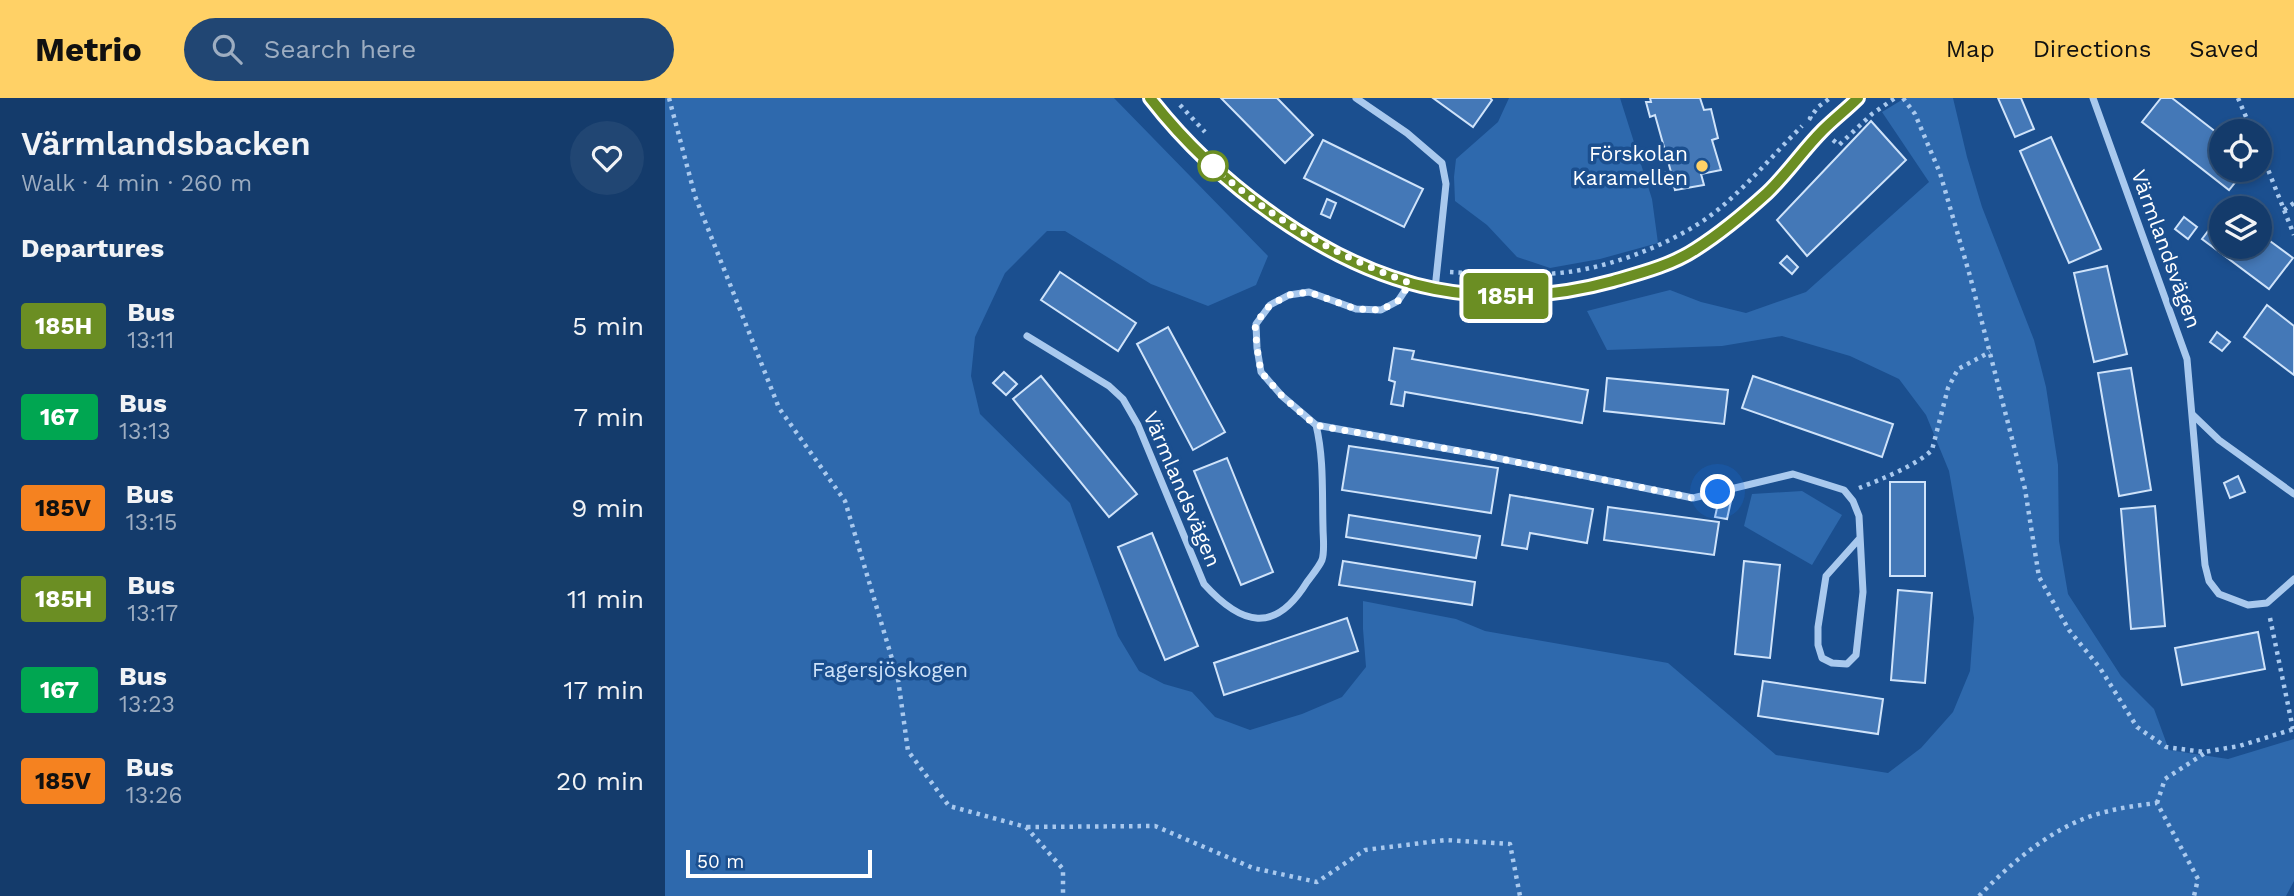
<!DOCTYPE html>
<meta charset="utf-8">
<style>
:root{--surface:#143b6b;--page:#214673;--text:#f1f3f6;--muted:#9dadc1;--line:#33557e;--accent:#ffd166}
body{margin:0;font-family:"Work Sans",sans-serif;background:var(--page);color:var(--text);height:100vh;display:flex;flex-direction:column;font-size:26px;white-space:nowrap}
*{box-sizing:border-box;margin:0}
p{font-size:23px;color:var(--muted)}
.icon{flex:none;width:38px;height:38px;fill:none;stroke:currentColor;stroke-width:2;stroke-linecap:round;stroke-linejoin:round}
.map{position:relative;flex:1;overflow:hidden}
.side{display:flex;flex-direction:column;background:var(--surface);width:665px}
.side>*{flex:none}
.badge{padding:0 14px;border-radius:5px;font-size:24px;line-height:46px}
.fabs{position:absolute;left:1544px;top:21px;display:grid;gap:14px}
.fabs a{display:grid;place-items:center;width:63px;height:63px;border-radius:50%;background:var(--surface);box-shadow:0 4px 10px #0003,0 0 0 2px var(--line);font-size:35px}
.scale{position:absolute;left:21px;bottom:18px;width:186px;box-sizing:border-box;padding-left:7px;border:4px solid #fff;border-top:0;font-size:19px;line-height:24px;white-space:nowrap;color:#fff;-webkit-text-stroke:5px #1b4f8f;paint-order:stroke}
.you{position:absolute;width:35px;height:35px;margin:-18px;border:5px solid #fff;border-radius:50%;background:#1a73e8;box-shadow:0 0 0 10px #1a73e833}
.map>.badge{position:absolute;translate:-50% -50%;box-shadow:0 0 0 4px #fff}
h2{padding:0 21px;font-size:26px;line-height:63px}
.round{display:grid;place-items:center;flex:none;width:74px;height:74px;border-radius:37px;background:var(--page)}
.headline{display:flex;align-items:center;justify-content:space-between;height:119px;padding:0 21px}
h1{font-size:33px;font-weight:600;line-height:52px}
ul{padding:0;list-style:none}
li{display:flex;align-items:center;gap:21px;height:91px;padding:0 21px}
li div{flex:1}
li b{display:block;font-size:26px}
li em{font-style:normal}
li .badge{min-width:77px;font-weight:700;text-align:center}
header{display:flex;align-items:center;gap:42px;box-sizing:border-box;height:98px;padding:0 35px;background:var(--accent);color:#111}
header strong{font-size:33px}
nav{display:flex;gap:38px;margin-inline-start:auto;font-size:24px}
.search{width:490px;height:63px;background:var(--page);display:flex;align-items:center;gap:18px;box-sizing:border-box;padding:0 24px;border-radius:38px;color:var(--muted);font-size:26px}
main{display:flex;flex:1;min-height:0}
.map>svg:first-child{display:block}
</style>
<header>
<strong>Metrio</strong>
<div class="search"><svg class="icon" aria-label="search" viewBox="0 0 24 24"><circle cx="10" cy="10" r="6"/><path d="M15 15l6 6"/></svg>Search here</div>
<nav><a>Map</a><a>Directions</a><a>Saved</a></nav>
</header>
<main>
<section class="side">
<div class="headline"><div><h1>Värmlandsbacken</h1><p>Walk · 4 min · 260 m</p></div><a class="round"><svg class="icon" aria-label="heart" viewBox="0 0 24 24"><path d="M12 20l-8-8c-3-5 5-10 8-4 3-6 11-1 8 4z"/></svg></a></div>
<h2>Departures</h2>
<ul>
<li><span class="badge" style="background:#6b8e23;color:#fff">185H</span><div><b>Bus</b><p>13:11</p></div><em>5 min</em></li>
<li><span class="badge" style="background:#00a651;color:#fff">167</span><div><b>Bus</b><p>13:13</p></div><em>7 min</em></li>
<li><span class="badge" style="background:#f58220;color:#111">185V</span><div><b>Bus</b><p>13:15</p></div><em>9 min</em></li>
<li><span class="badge" style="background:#6b8e23;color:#fff">185H</span><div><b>Bus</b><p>13:17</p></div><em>11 min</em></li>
<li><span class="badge" style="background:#00a651;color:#fff">167</span><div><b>Bus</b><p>13:23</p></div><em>17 min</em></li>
<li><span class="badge" style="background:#f58220;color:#111">185V</span><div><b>Bus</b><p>13:26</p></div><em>20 min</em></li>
</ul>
</section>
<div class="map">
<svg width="1629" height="798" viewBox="0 0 1629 798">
<rect width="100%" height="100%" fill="#1b4f8f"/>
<!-- green -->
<g fill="#2e69ad">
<path d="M0 0H449L603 158 591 187 543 208 486 186 400 133H382L340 175 310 239 306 278 315 316 405 405 453 538 474 573 499 586 527 594 550 619 585 632 637 616 677 599 701 569 698 531V503L791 521 820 533 1003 565 1111 657 1223 675 1256 650 1288 614 1305 573 1309 520 1299 459 1284 373 1261 317 1234 281 1185 258 1117 238 1057 248 942 252 922 213 1005 192 1036 204 1081 215 1141 194 1264 84 1217 14 1240 0H1288L1302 59 1317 109 1369 242 1381 289 1393 367 1394 443 1403 496 1456 578 1489 611 1504 652 1563 661 1629 641V783L1621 798H0Z"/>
<path d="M844 0H955L987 101 993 145 935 161 885 170 852 159 822 127 790 103 789 79 791 61 833 24Z"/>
<path d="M1137 393 1177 417 1147 467 1079 428 1087 396Z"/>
</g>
<!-- building -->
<g fill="#4478b7" stroke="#cfe3fa" stroke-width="2">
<path d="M556 0H612L648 37 620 65Z"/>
<path d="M768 0H825L827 2 808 29Z"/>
<path d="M985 0H1035L1039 12 1046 11 1053 40 1047 42 1056 72 1036 76 1039 87 1010 92 1009 88 1005 89 1001 74H1006L990 17 985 19 981 4H986Z"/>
<path d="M1333 0H1356L1369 31 1350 39Z"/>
<path d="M1496 0H1507L1556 38V72H1580L1564 92 1477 24Z"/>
<path d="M1206 23 1241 62 1142 158 1112 122Z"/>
<path d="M1386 39 1436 151 1404 165 1355 53Z"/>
<path d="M658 42 758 91 739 129 639 80Z"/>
<path d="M662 101 671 105 665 120 656 116Z"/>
<path d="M1556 116V149H1594V135L1628 160 1604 191 1537 141Z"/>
<path d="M1519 119 1532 129 1523 141 1510 131Z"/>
<path d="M1122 158 1133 169 1127 176 1115 165Z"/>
<path d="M1442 168 1462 256 1429 264 1409 175Z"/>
<path d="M395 174 471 225 453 253 376 202Z"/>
<path d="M1602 207 1629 228V277L1579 239Z"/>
<path d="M503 229 560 334 528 352 472 246Z"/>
<path d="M1552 234 1565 244 1557 253 1545 244Z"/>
<path d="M729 250 749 253 747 261 923 292 917 325 740 294 738 308 726 306 730 284 724 282Z"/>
<path d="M1466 270 1486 392 1454 398 1433 275Z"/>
<path d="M339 274 352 286 341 297 328 285Z"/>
<path d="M376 278 472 396 444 419 348 301Z"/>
<path d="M1088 278 1228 326 1217 359 1077 310Z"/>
<path d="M942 280 1063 292 1059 326 939 313Z"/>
<path d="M684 348 833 370 826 415 677 392Z"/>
<path d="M562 360 608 474 576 487 529 373Z"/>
<path d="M1573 378 1580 394 1565 400 1559 385Z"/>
<rect x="1225" y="384" width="35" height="94"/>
<path d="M845 397 928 411 922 445 865 435 862 451 837 447Z"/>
<path d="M1054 401 1066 403 1062 421 1050 419Z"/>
<path d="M1490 408 1500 528 1466 531 1456 411Z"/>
<path d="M943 409 1054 424 1049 457 939 442Z"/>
<path d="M684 417 815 438 811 460 681 439Z"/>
<path d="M487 435 533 548 500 562 453 449Z"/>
<path d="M678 463 810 484 807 507 674 487Z"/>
<path d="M1079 463 1115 467 1105 560 1070 556Z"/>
<path d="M1233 492 1267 495 1260 585 1226 582Z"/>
<path d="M682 520 693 553 559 597 549 565Z"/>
<path d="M1593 534 1600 571 1517 587 1510 550Z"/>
<path d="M1098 583 1218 601 1213 636 1093 618Z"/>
</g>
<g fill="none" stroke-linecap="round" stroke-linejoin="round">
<!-- path -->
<g stroke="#a9c9ee" stroke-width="4.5" stroke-dasharray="3.5 5" stroke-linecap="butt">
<path d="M4 0 30 98 114 310 180 403 233 581 243 653 284 708 361 729 398 771V798"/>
<path d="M1238 0 1250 16 1275 75 1305 178 1360 391 1374 479 1404 532 1435 570 1472 629 1501 649 1539 654 1574 648 1629 631"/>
<path d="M1573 0 1587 33"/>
<path d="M515 7 540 34"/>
<path d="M1147 21 1145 20 1153 9 1165 0"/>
<path d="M1168 42 1174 47 1207 16 1230 0"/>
<path d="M1594 49 1629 137"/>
<path d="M1619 112 1629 105"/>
<path d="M785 174C824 176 864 179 903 174 955 167 1023 140 1062 104 1089 80 1112 53 1137 28"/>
<path d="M1194 390C1215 382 1252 367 1267 352L1283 290 1293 271 1325 254"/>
<path d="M1605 520 1628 631"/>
<path d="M1492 705 1500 681 1540 655"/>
<path d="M362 729 490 728 588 770 652 784 700 752 781 742 845 746 855 798"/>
<path d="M1314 798C1349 762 1393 724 1444 713 1459 709 1476 707 1492 705L1533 781 1529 798"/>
</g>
<!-- minor -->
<g stroke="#a9c9ee" stroke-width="7">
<path d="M485 0C551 85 662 170 770 191 828 202 890 199 948 183 976 175 1007 167 1031 151 1056 135 1080 115 1102 95 1122 76 1138 52 1158 32 1169 21 1182 11 1193 0"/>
<path d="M691 0 742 35 777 65 781 86 770 191"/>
<path d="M1428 0 1522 261 1540 467 1544 483 1554 496 1583 507 1602 505 1629 481"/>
<path d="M745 185 733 203 716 212 691 211 644 194 624 197 605 207 591 226 592 250 596 274 617 298 651 327 822 358 1028 400 1128 376 1179 392 1188 403 1194 418 1198 494 1191 557 1182 566 1167 565 1157 560 1153 547V529L1161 478 1195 440"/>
<path d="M362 238 444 288 458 301 473 327 539 486C577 528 610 536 642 484 647 477 654 469 657 462 660 453 658 439 658 429 657 395 659 360 651 327"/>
<path d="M1528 317 1554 342 1629 396"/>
</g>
</g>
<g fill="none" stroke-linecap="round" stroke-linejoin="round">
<!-- line casing -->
<g stroke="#fff" stroke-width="16">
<path id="line" d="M485 0C551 85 663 170 770 191 828 202 890 199 948 183 976 175 1007 167 1031 151 1056 135 1080 115 1102 95 1122 76 1138 52 1158 32 1169 21 1182 11 1193 0"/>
</g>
<!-- line -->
<use href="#line" stroke="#6b8e23" stroke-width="10"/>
<!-- walk -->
<path stroke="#fff" stroke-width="7" stroke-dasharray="0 12.6" d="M548 68C607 122 670 157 745 185L733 203 716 212 691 211 644 194 624 197 605 207 590 226 592 250 596 274 617 298 650 327 822 358 1028 400 1053 394"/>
</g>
<!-- markers -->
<circle fill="#fff" stroke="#6b8e23" stroke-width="3.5" cx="548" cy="68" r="14"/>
<circle fill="#ffd166" stroke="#1b4f8f" stroke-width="2.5" cx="1037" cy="68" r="7"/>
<g text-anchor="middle" stroke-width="7" stroke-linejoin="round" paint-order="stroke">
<!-- poi labels -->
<g font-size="21" fill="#fff" stroke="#1b4f8f" text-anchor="end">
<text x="1023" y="63">Förskolan<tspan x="1023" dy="24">Karamellen</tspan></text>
</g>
<!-- street labels -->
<g font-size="21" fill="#fff" stroke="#1b4f8f">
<text transform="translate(1501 151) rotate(70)" y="7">Värmlandsvägen</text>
<text transform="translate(517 391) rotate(67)" y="7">Värmlandsvägen</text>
</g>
<!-- park labels -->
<g font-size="21" fill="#cfe3fa" stroke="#1b4f8f">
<text x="225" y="579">Fagersjöskogen</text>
</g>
</g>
</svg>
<div class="fabs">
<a><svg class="icon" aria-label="locate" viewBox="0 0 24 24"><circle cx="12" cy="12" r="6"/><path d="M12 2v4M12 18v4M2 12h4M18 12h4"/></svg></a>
<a><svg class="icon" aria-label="layers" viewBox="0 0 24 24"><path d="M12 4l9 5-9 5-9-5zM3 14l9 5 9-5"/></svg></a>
</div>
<div class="scale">50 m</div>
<div class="you" style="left:1053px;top:394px"></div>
<b class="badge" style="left:841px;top:198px;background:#6b8e23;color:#fff">185H</b>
</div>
</main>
